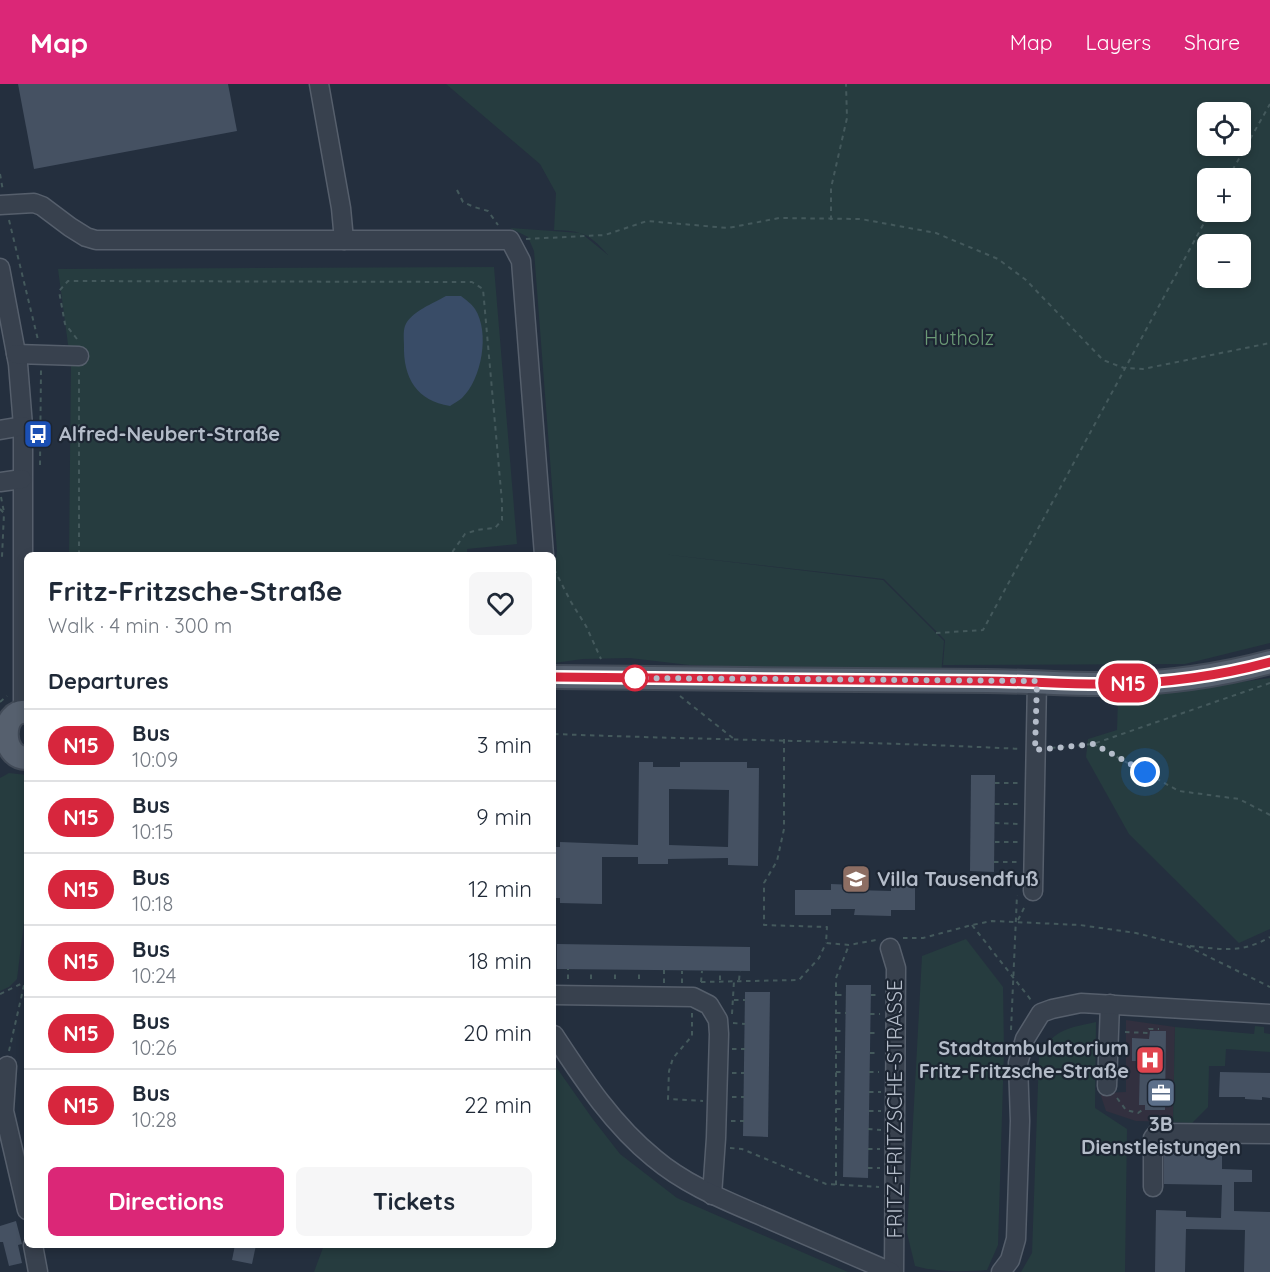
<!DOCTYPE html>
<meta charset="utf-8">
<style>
:root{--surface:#fff;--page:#f6f6f7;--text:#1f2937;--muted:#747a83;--line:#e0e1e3;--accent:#db2777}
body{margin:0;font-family:Quicksand,sans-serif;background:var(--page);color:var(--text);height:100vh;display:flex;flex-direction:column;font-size:22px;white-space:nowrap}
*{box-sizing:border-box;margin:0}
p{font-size:20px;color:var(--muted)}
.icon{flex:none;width:33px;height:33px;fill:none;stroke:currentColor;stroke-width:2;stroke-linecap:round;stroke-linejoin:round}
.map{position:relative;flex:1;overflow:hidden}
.sheet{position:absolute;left:24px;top:468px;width:532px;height:696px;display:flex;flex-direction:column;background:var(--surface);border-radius:9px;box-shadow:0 3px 9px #0003}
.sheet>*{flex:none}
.badge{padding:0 12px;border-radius:20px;font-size:21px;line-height:39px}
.tools{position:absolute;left:1197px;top:18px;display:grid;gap:12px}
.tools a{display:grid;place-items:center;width:54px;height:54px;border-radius:9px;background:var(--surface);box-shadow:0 3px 9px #0003;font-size:30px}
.you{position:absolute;width:30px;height:30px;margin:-15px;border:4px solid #fff;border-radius:50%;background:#1a73e8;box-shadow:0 0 0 9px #1a73e833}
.map>.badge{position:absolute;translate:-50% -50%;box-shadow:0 0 0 3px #fff}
h2{padding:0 24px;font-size:22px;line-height:54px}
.round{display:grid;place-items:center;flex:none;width:63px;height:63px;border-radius:9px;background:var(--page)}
.overview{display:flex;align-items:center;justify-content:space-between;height:102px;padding:0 24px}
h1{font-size:28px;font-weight:800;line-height:45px}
.button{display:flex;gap:12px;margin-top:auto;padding:12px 24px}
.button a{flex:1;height:69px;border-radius:9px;background:var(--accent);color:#fff;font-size:24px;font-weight:800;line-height:69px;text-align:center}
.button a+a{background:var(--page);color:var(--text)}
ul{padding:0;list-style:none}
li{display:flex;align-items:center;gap:18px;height:72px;padding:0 24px;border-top:2px solid var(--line)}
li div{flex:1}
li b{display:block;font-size:22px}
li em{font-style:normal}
li .badge{min-width:66px;font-weight:700;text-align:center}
header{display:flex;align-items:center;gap:36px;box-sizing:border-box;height:84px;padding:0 30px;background:var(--accent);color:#fff}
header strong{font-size:28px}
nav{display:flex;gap:33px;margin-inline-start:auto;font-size:21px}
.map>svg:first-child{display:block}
</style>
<header>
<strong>Map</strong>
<nav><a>Map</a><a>Layers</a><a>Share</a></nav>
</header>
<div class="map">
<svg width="1270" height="1188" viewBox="0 0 1270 1188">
<rect width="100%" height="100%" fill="#242f3e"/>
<!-- medical -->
<path fill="#32303f" d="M1126 936 1175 943 1173 1038 1136 1037 1106 1027 1100 1009 1126 1008Z"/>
<!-- green -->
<g fill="#263c3f" fill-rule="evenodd">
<path d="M446 0H1270V559L1185 580 943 581 945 556 884 495 662 470 883 496 944 557 941 591 689 581 630 574 583 575 554 579V491L557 467 534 167 528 153 510 144 581 149 608 171C589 149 582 147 554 146L556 109 540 80ZM1208 28H1240V62H1208ZM1208 94H1240V128H1208ZM1208 160H1240V194H1208Z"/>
<path d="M494 183 517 460 467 465V471H69L71 283 58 185Z"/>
<path d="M1270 594V845L1239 859 1129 750 1086 673 1088 655 1117 646 1118 615Z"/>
<path d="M9 689 27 691V814L17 895 9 903 0 907V694Z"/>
<path d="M966 855 1003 903 1004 967 998 1161 987 1186C964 1188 936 1188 915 1182L907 1149 922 872Z"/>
<path d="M1096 938 1095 1024 1127 1045 1125 1188H1021L1032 1169 1039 972C1056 944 1066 945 1096 938Z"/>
<path d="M1255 942 1264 943V949L1270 950V968L1226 965 1225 982H1209L1208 1023 1192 1039 1173 1038 1175 943 1254 950Z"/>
<path d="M554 980 592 1034 620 1070 677 1114 848 1188H314L324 1161H554Z"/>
</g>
<!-- water -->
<path fill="#394c67" d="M446 212H461C466 216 472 220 475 225 490 248 482 295 462 314 459 317 454 319 450 322 417 317 403 294 404 261 404 256 403 247 405 242 410 228 434 219 446 212Z"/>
<!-- building -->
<g fill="#455162" fill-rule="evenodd">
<path d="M18 0H228L237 47 34 85Z"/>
<path d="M639 678H653V683H680V678H747V684H759L758 782 728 781V774L668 775V780H638V773H602V820L560 819V814H554V784H555V763H560V758L638 761ZM669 705 729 706 728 763 669 761Z"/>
<path d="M971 691H995L994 788 970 787Z"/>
<path d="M831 800 855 801V806L891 807V801L915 802V826H891V832L854 831 855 825H831V831H795V806H831Z"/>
<path d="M557 860 750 863V887L557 885Z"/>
<path d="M846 901H871L868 1094 843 1093Z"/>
<path d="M745 908H770L768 1053 743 1052Z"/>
<path d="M1150 947H1166L1165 1026H1145V1021H1139L1140 977H1132V954L1149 955Z"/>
<path d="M1220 988 1270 989V1014L1262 1013V1016L1245 1015V1013H1219Z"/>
<path d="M1164 1060 1222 1061V1085L1252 1086V1098H1234V1127L1270 1128V1188H1244L1245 1146 1186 1145 1185 1188H1155L1156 1126 1186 1127V1133L1221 1134 1222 1101 1164 1100Z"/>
<path d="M16 1137 22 1160 18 1161 22 1179 9 1182 3 1158H0V1142Z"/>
<path d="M235 1161H256L252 1180 232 1176Z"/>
</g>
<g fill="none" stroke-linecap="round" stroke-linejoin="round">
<!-- minor casing -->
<g stroke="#565f6c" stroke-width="21">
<g id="minor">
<path d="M319 0 341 124 344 156"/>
<path d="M0 121 34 119 42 122 70 143 86 153 96 156H510L521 177 544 471"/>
<path d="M0 184 18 280 23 342V627"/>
<path d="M16 270 79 272"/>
<path d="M0 346 23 342"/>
<path d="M0 398 22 395"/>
<path d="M1033 807 1037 597"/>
<path d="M890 864 896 884 894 1188"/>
<path d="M554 911 693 913 709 921 718 936 719 950 716 1054 712 1111"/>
<path d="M554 951C583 995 612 1040 654 1074 687 1102 727 1117 766 1134 808 1152 850 1170 891 1188"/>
<path d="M7 982 4 1027 27 1126"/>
<path d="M1107 1002 1110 920"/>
<path d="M1153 1103V1054L1157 1049 1270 1050"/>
<path d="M33 1161 38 1188"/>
<path d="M1001 1188 1010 1176 1016 1155 1020 1037 1018 979 1025 955 1041 929 1052 925 1081 919 1270 930"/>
</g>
</g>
<!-- major casing -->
<g stroke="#414a57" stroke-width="26">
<g id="major">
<path d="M554 593C698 594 842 597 986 597 1028 597 1071 601 1113 600 1166 599 1218 592 1270 578"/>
<path d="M27 628C0 624 0 675 27 674"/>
</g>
</g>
<!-- path -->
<g stroke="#44595c" stroke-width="2" stroke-dasharray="4.5 4.5" stroke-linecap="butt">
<path d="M0 90 3 107"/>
<path d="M1228 94 1270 20"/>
<path d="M457 106 463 118 474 123 488 127 498 141"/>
<path d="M9 136 38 256"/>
<path d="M831 136V104L847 34 846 0"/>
<path d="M526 155 605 151 647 137 728 144 779 134 861 135 936 149 998 175 1026 196 1103 276 1124 284 1143 285 1270 259"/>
<path d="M77 255 65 240 59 207 68 197 472 198 483 205 502 418V436L495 444 477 446 465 450 453 467 452 471"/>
<path d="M40 381 41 285"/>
<path d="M1 413 4 428"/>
<path d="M0 425 4 429 2 473"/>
<path d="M79 471V288"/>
<path d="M554 485 571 518 586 542 601 575"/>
<path d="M936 549 983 546 1210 128"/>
<path d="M680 612 734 655"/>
<path d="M0 618 7 612"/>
<path d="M554 650C709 656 865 657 1021 665"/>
<path d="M784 655V745L777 777 764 799V841L827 843 826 859 849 861 876 856"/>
<path d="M1093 660 1179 707 1239 715 1270 731"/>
<path d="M1051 664 1093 660 1270 599"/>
<path d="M995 699H1019"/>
<path d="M995 720H1019"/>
<path d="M995 739 1019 740"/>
<path d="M995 758H1018"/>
<path d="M994 778H1018"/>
<path d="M1018 836 1026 820"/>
<path d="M972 841 1031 916"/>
<path d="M903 854H923L972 841 992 837 1080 841 1136 849 1187 862 1270 903"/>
<path d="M1190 862C1221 865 1241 870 1270 853"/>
<path d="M568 895V885"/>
<path d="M591 895V886"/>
<path d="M615 895V886"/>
<path d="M639 895V886"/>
<path d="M720 896V887"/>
<path d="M739 896 740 887"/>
<path d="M701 898 799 896 819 874 826 859"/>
<path d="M701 898 702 887"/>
<path d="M664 899V886"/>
<path d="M682 899V887"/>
<path d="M0 910 27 897"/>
<path d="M837 911H846"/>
<path d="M871 911H880"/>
<path d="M734 916H745"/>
<path d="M692 929V952L673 974 669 987 668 1015 703 1017"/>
<path d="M836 929H846"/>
<path d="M732 930 734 897"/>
<path d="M870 930H880"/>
<path d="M733 939 745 940"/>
<path d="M1011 946 1017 811"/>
<path d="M836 947H845"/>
<path d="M1125 948 1148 949 1149 945H1159"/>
<path d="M870 949H879"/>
<path d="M732 965H745"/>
<path d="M9 967 25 897 27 876"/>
<path d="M836 968H845"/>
<path d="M870 969H879"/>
<path d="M836 988H845"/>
<path d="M869 988H879"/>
<path d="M732 989H744"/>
<path d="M836 1007 844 1008"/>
<path d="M869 1008H881"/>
<path d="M732 1013H744"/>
<path d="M1117 1014 1126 1026 1138 1029 1145 1024"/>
<path d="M836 1025H844"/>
<path d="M869 1027H881"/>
<path d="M731 1037H744"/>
<path d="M836 1045 844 1046"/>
<path d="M868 1045 881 1046"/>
<path d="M730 1064 742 1065 826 1100 879 1103"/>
<path d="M868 1065H880"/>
<path d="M868 1084H880"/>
<path d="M836 1101V894L849 861"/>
</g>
<!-- minor -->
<use href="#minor" stroke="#38414e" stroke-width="18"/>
<!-- major -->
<use href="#major" stroke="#56606e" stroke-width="22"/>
</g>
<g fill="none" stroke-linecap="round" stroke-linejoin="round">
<!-- line casing -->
<g stroke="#fff" stroke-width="14">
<path id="line" d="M554 593C698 594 842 597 986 597 1028 597 1071 601 1113 600 1167 599 1218 592 1270 578"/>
</g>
<!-- line -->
<use href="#line" stroke="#d7263d" stroke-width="9"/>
<!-- walk -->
<path stroke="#b4bcc9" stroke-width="6" stroke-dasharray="0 10.8" d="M635 594 1037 597 1035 666 1094 660 1145 688"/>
</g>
<!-- icons -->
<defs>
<g id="bus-square" transform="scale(1.5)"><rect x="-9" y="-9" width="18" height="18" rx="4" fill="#1a4fb4" stroke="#1d2633"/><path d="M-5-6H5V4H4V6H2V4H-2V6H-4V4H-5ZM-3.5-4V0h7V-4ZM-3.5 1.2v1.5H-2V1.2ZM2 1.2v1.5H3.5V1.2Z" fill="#fff"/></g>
<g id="school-square" transform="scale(1.5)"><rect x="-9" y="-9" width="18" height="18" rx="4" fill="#8d6e63" stroke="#1d2633"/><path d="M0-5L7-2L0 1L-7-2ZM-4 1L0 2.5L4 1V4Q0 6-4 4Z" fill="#fff"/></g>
<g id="hospital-square" transform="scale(1.5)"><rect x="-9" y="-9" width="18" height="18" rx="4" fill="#e0444e" stroke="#1d2633"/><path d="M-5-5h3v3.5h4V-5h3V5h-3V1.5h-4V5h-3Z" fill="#fff"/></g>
<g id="office-square" transform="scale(1.5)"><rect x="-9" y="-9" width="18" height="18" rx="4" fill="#5c6f8a" stroke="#1d2633"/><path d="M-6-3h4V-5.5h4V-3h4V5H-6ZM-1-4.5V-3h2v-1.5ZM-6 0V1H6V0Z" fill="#fff"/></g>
</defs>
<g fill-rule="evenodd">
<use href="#bus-square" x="38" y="350"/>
<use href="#school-square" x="856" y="795"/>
<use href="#hospital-square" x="1150" y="976"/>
<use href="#office-square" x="1161" y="1009"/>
</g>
<!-- markers -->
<circle fill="#fff" stroke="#d7263d" stroke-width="3" cx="635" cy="594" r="12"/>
<g text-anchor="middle" stroke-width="4.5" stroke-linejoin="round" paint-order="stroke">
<!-- park labels -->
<g font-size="20" fill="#6b9a76" stroke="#1d2633">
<text x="959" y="261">Hutholz</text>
</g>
<!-- poi labels -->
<g font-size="20" font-weight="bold" fill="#b4bcc9" stroke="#1d2633" text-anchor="start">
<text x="59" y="357">Alfred-Neubert-Straße</text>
<text x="877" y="802">Villa Tausendfuß</text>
<text x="1129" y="971" text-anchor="end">Stadtambulatorium<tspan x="1129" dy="23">Fritz-Fritzsche-Straße</tspan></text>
<text x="1161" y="1047" text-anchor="middle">3B<tspan x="1161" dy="23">Dienstleistungen</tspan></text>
</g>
<!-- street labels -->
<g font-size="20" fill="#b4bcc9" stroke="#1d2633">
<text transform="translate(895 1025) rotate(-90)" y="7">FRITZ-FRITZSCHE-STRASSE</text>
</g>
</g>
</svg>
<div class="tools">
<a><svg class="icon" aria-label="locate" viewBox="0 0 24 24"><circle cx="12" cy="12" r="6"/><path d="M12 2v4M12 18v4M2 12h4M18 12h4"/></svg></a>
<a>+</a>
<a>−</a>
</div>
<div class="you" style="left:1145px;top:688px"></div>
<b class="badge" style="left:1128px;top:599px;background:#d7263d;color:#fff">N15</b>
<section class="sheet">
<div class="overview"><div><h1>Fritz-Fritzsche-Straße</h1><p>Walk · 4 min · 300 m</p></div><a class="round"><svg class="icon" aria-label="heart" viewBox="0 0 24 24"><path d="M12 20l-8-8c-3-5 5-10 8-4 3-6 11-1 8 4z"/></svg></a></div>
<h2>Departures</h2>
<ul>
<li><span class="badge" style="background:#d7263d;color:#fff">N15</span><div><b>Bus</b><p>10:09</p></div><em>3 min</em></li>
<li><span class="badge" style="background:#d7263d;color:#fff">N15</span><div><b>Bus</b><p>10:15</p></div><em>9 min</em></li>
<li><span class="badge" style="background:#d7263d;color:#fff">N15</span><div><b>Bus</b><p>10:18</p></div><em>12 min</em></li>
<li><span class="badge" style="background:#d7263d;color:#fff">N15</span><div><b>Bus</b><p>10:24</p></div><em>18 min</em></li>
<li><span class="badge" style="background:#d7263d;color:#fff">N15</span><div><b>Bus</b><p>10:26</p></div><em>20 min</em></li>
<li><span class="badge" style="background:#d7263d;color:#fff">N15</span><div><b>Bus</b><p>10:28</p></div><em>22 min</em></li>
</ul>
<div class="button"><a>Directions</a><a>Tickets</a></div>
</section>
</div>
